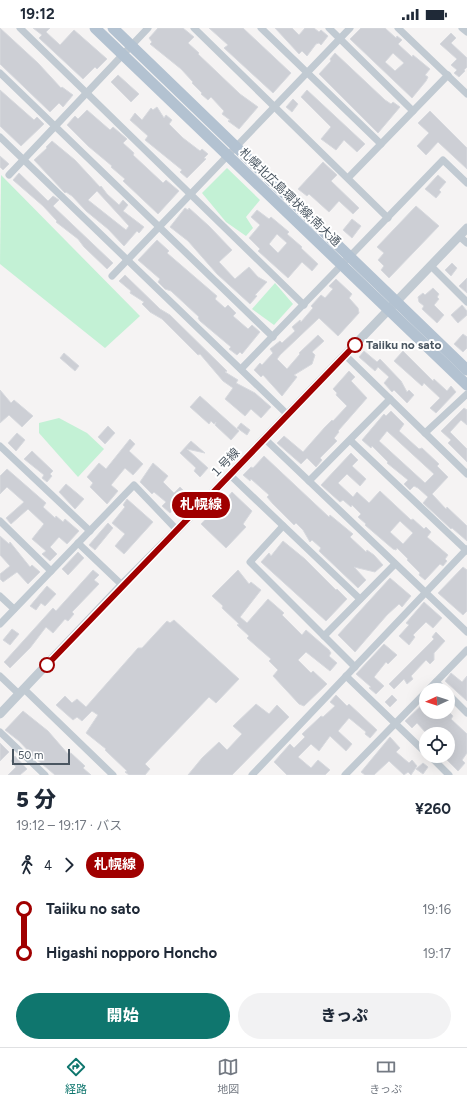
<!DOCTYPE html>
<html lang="ja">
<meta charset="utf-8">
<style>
:root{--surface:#fff;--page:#f2f2f3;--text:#1f2937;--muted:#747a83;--line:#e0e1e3;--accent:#0f766e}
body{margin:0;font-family:Figtree,"Noto Sans JP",sans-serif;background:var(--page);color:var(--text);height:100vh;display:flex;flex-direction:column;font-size:15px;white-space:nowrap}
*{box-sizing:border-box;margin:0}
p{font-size:13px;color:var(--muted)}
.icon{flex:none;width:22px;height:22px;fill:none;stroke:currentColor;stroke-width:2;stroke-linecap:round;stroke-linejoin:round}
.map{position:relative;height:747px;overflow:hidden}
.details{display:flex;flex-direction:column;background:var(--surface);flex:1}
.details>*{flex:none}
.badge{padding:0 8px;border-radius:13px;font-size:14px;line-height:26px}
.needle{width:26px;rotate:267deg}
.buttons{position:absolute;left:419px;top:655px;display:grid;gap:8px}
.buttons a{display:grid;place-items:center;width:36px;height:36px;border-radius:50%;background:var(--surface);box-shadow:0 4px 16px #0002;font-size:20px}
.scale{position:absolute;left:12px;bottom:10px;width:58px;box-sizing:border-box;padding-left:4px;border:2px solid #4a5661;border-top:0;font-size:11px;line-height:14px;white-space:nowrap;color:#4a5661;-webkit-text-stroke:3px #fff;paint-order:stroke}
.map>.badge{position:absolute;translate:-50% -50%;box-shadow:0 0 0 2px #fff}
.legs{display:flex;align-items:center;gap:6px;height:44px;padding:0 16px;font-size:13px}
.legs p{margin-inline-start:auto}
.head{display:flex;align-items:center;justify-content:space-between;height:68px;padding:0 16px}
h1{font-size:22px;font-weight:800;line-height:30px}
.primary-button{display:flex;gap:8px;margin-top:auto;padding:8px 16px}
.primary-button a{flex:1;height:46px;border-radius:24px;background:var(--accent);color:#fff;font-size:16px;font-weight:800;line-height:46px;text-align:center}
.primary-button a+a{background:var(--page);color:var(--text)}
ul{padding:0 16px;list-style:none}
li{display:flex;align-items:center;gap:14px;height:44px;font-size:15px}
li i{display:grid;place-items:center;width:6px;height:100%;margin:0 5px;background:currentColor}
li i::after{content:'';width:10px;height:10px;margin:-5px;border:3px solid;border-radius:50%;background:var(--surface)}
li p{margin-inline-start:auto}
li:first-child i{background:linear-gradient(#0000 50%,currentColor 0)}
li:last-child i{background:linear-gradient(currentColor 50%,#0000 0)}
.status{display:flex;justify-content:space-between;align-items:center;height:28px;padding:0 20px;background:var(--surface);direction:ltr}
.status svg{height:11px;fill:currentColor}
.tab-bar{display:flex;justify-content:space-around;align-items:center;height:56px;border-top:1px solid var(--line);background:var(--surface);font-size:11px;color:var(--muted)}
.tab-bar a{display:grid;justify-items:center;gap:2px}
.tab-bar .active{color:var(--accent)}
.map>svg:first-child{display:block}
</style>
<div class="status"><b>19:12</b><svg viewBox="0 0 49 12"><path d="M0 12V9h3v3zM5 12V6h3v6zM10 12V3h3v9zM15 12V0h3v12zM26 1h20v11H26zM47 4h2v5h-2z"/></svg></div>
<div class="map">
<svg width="467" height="747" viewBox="0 0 467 747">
<rect width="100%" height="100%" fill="#f5f3f3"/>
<!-- green -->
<g fill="#c3f1d5">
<path d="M227 140 260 172 246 189 253 200 246 208 226 194 202 165Z"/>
<path d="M1 147 140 288 105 320 0 236Z"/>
<path d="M275 255 293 276 274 297 252 281Z"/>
<path d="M59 390 87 405 104 421 78 449 39 405V395Z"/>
</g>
<!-- building -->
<g fill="#cdcfd5" stroke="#d7d9de" fill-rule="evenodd">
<path d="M0 0 38 35 61 60 62 59 73 67 63 79 59 75 50 84 0 36Z"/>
<path d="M33 0H50L46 4 60 17 74 2 107 31 97 41 95 39 83 51 39 10 42 7Z"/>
<path d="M158 0H183L194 9 188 15 199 25 198 26 240 66 258 79 239 101 228 93 230 92 222 86 224 83 211 69 208 72 201 66 202 65 192 55 193 54 181 41 150 16 152 14 149 10Z"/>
<path d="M209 0H243L291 45 273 65 224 20 228 17Z"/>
<path d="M275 0H292L299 7 305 0H314L319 4 321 2 328 8 321 17 319 15 316 16 307 28 302 23 299 26Z"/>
<path d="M361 0H385L396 10 397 8 402 12 398 16 412 29 413 27 430 41 425 47 428 49 426 53 412 70 350 11ZM393 25 404 35 395 43 385 34Z"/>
<path d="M451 5 456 10 451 15 467 30V39L464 42 465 43 459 49 454 45 457 42 451 37 457 31 440 16Z"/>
<path d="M335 25 385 72 391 76 393 74 400 79 378 105 319 46 331 33 330 31Z"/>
<path d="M118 47 139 66 131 74 111 54Z"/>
<path d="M0 62 34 92 37 89 44 96 21 118 0 98Z"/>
<path d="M307 62 365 116 357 124 344 112 336 122 321 111 331 99 301 69Z"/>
<path d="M293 71 298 76 292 84 286 79Z"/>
<path d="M157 79 164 90 166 87 172 92 169 96 183 110 200 123 202 121 208 126 204 130 206 131 187 150 180 144 182 142 145 112 148 108 130 92 135 85 142 92 151 80 153 82Z"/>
<path d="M87 82 110 102 113 99 127 111 123 115 134 125 133 127 163 155 166 152 179 163 158 186 123 153 125 151 111 139 112 138 88 118 67 97 75 88 78 91Z"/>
<path d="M430 83 467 120V141L438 114 426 127 417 118 429 105 418 95Z"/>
<path d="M52 113 75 132 100 159 101 158 107 166 119 177 123 172 128 177 123 183 144 199 139 205 137 203 124 218 108 201 86 183 72 168 66 164 65 165 34 132 47 120 46 119ZM97 163 129 198 126 202 88 172Z"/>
<path d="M0 128 9 136 3 142 0 139Z"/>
<path d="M323 134 337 147 331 153 359 180 353 186 339 173 329 184 309 166 307 168 298 161Z"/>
<path d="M19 145 48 173 53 168 59 172 53 178 113 235 107 241 84 219 78 211 56 194 57 193 43 178 13 152Z"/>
<path d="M438 147 446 154 439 162 441 164 436 170 425 161Z"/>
<path d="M416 178 439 198 389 250 381 242 384 238 378 232 384 225 377 219Z"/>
<path d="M185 180 188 182 189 180 209 198 232 222 219 234 235 251 249 239 258 249 267 254 255 267 257 268 250 276 217 246 188 213 170 199Z"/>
<path d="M257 182 269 191 271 189 289 204 287 206 302 219 301 220 318 236 312 243 302 234 288 250 258 223 260 221 249 210 260 197 251 189ZM277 206 287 215 278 225 269 216Z"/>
<path d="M352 191 361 198 352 210 343 202Z"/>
<path d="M157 212 169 223 167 225 217 268 215 271 225 280 228 277 236 285 233 288 248 301 252 297 260 304 242 326 240 324 237 327 229 321 231 319 200 293 198 290 199 289 171 263 165 261 158 254 160 251 138 232Z"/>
<path d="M452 235 457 240 451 248 445 242Z"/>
<path d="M125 247 160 281 170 287 227 343 225 344 238 352 236 355 255 365 271 379 261 390 251 381 245 388 225 371 233 360 223 353 200 326 198 327 162 291 150 284 142 276 144 274 130 265 131 263 119 253Z"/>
<path d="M467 250V265L459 258Z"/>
<path d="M336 251 352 266 349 270 358 280 359 285 338 308 319 290 280 327 277 331 287 341 300 326 299 325 318 307 324 313 312 324 315 327 312 336 294 347 297 349 282 368 263 347 261 349 254 342 260 335 262 337 273 325 270 321 280 313 282 315 295 303 292 299 300 292 301 294 313 280 311 278 321 267 325 270 333 261 329 258Z"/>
<path d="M433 260 439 266 437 269 439 271 434 277 444 287 437 295 422 281 424 278 419 274 418 269 423 265 425 267Z"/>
<path d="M462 277 467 283V287L458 295 451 287Z"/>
<path d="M463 306 467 309V320L463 324 454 316Z"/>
<path d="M364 323 377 334 380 331 401 353 407 364 409 362 414 367 407 375 394 362 392 364 384 355 389 349 378 339 375 343 359 329Z"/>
<path d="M403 323 433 353 434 351 447 363 451 358 456 364 436 385 430 380 440 370 424 355 422 358 394 333Z"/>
<path d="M64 325 79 338 75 343 60 330Z"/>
<path d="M349 343 355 349 351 353 367 370 338 403 339 404 334 410 337 413 320 430 322 432 316 439 307 430 301 436 277 415 284 408 303 424 325 399 332 392 333 393 347 378 336 367 337 365 333 361Z"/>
<path d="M0 362 11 375 14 372 33 388 22 399 9 387 0 395Z"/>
<path d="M200 368 239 403 231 412 215 397 216 394 214 396 211 393 209 396 190 379Z"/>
<path d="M464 380 467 382V397L461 392 450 404 467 421V434L448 415 451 412 441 403Z"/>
<path d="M391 383 404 396 399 403 419 421 422 420 439 436 437 438 448 449 432 466 446 481 447 479 467 498V513L452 500 451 501 423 475 428 469 418 460 414 458 410 462 404 456 408 452 387 435 388 434 372 418 371 420 362 412 384 386 386 388ZM387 403 434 446 425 455 379 413Z"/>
<path d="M241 395 250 402 247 407 237 400Z"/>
<path d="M108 398 115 405 105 416 98 409Z"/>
<path d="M17 405 25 412 16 423 8 415Z"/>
<path d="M130 411 135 416 129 423 143 436 133 447 125 440 111 457 118 463 107 476 90 459 93 455 87 449 99 435 106 441Z"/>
<path d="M191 413 205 425 187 421 208 440 200 449 194 443 196 440 180 425Z"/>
<path d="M32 423 53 443 50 446 52 448 47 454 42 450 44 447 24 431Z"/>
<path d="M351 425 358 432 352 438 366 451 360 458 347 446 338 455 353 469 357 464 369 475 380 463 411 492 413 491 424 501 426 499 431 504 427 509 448 527 445 531 447 533 443 538 440 536 425 552 419 547 420 545 407 532 408 531 397 520 396 522 393 521 365 497 366 496 358 489 361 486 352 477 351 479 343 472 340 474 321 457ZM400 493 413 505 403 516 390 504Z"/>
<path d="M264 428 329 489 330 487 353 506 350 509 366 524 367 522 374 527 383 537 375 544 354 539 366 552 358 560 319 523 321 520 312 512 310 514 303 502 296 495 294 497 273 476 267 469 269 467 251 451 250 453 243 447 251 439 253 440Z"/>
<path d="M153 435 168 448 163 454 174 465 180 459 187 466 170 485 162 478 166 474 154 464 152 466 140 454Z"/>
<path d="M7 441 46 475 43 479 55 490 56 488 63 494 65 491 79 503 67 516 59 509 50 519 57 526 50 533 42 526 46 523 32 511 44 496 28 481 11 496 6 490 24 474 7 459 0 466V448Z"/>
<path d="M66 456 84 471 75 481 59 464Z"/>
<path d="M232 464 252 483 243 496 246 499 226 520 201 496 221 475 222 476Z"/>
<path d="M127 471 153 494 124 526 115 518 125 506 112 495 125 479 123 477Z"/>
<path d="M108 495 113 500 95 522 89 517Z"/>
<path d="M0 508 9 516 10 514 30 539 32 537 40 544 28 556 17 544 3 554 0 551V546L10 538 0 527Z"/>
<path d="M283 513 305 531 336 562 337 561 347 571 326 593 261 534 269 525 271 528Z"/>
<path d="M78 524 84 530 68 547 62 541Z"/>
<path d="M463 539 467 542V583L463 587 438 565Z"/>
<path d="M93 542 99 547 94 552 99 556 72 584 74 586 68 593 65 591 53 605 46 599 30 620 10 640 4 634 6 632 53 580 56 583Z"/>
<path d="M238 542 249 556 251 554 261 562 240 589 247 595 268 571 284 585 282 587 302 607 306 602 329 622 331 625 329 628 337 635 330 643 306 624 298 632 311 645 313 643 327 656 304 678 299 676 273 648 278 642 269 633 271 631 247 610 249 608 237 597 239 596 222 580 223 578 212 568Z"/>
<path d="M390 550 411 568 402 579 399 576 387 587 355 624 338 607Z"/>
<path d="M47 558 56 566 45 578 41 575 36 582 30 578Z"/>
<path d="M424 574 442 590 433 600 426 594 413 607 415 609 409 617 399 608 409 597 406 595Z"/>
<path d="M174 592 239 651 216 675 209 669 145 736 150 741 145 747H129L125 744 127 743 105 722 106 721 86 705 98 687 92 683 82 693 77 689 73 692 56 677 65 668 72 675 77 671 86 679 138 620H142L167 593 170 595Z"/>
<path d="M12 601 19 606 10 617 3 612Z"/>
<path d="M436 604 445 613 434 625V632L430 636 426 632 411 648 413 651 407 656 404 651 394 661 389 656 434 611 432 609Z"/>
<path d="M384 616 397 627 388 636 386 634 374 649 384 658 376 666 369 660 371 659 356 646Z"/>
<path d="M451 645 462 654 467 648V673L445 653Z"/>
<path d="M336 667 347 678 349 676 377 702 370 710 365 706 366 704 349 690 338 703 352 716 346 723 330 708 319 723 311 716 298 729 311 740 318 732 330 742 325 747H287L274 734 290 716 294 720 305 709 302 706 319 690 321 688 323 689 335 678 330 674Z"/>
<path d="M392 667 397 672 390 679 385 674Z"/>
<path d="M426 673V684H449L453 688 451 691 467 706V725L462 732 465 735 458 743 443 728H448V706H427L417 695 412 700 405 693Z"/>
<path d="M256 676 269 686 277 677 289 689 232 747H188L202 730 219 714 227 722 242 706 233 698Z"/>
<path d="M23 683 48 703 68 726 71 725 85 738 83 740 91 747H55L35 730 19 713 5 702Z"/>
<path d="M390 709 400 720 396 724 409 735 412 732 417 738 411 747 408 744 404 747 389 733 374 747H365L361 744Z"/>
<path d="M0 715 9 724 0 733Z"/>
<path d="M15 728 27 741 20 747H8L16 739 11 733Z"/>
<path d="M423 735 428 739 423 746 416 741Z"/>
</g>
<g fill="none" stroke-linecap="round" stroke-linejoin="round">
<!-- minor -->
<g stroke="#c1cad2" stroke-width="7">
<path d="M20 0 304 277"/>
<path d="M194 0 388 190"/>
<path d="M261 0 381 116"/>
<path d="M329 0 413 83"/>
<path d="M398 0 467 66"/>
<path d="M462 0 467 4"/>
<path d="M0 45 273 309"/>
<path d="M0 109 288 387"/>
<path d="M9 147 148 0"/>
<path d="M348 150 448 47"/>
<path d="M459 208 467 215"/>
<path d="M431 238 467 274"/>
<path d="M112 248 350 0"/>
<path d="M345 327 467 446"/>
<path d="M241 341 443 132 467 155"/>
<path d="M425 405 467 366"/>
<path d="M265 411 467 604"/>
<path d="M351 413 467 523"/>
<path d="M0 418 90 503"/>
<path d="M230 447 360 571"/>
<path d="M309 453 390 371"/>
<path d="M0 493 51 543"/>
<path d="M283 498 250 534 355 639"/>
<path d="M78 515 122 557"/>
<path d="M0 568 14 581"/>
<path d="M0 596 134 457 177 502"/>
<path d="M324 608 395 536"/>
<path d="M0 648 19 666"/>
<path d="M346 648 426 725"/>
<path d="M436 654 444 662"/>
<path d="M24 661 113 747"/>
<path d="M428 662 467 622"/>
<path d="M448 666 467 685"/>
<path d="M0 704 45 747"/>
<path d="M430 728 449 747"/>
<path d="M252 747 467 521"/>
<path d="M345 747 426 664"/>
</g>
<!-- tertiary -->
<path stroke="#c1cad2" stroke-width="9" d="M0 686 122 557 177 502 467 200"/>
<!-- primary -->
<g stroke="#b3c2d1" stroke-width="11">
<path d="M95 0 467 357"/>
<path d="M113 0 467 342"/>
</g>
</g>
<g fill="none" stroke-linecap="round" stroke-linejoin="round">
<!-- line-1 casing -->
<g stroke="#fff" stroke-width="9">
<path id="line-1" d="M47 637 355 317"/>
</g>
<!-- line-1 -->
<use href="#line-1" stroke="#a00000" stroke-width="6"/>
</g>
<!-- markers -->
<g fill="#fff" stroke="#a00000" stroke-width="2">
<circle cx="355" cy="317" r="7"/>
<circle cx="47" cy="637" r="7"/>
</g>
<g text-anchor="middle" stroke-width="4" stroke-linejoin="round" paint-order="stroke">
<!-- street labels -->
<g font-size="12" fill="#4a5661" stroke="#fff">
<text transform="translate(290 169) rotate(44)" y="4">札幌北広島環状線;南大通</text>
<text transform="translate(225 435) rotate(-46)" y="4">１号線</text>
</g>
<!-- stop labels -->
<g font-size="12" font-weight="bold" fill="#4a5661" stroke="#fff" text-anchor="start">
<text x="366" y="321">Taiiku no sato</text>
</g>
</g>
</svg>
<div class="buttons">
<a><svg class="needle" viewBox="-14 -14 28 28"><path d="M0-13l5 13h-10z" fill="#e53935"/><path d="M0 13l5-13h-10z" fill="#747a83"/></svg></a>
<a><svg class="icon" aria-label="locate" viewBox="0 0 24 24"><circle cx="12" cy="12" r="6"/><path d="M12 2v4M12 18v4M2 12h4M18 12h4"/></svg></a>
</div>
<div class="scale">50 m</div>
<b class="badge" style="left:201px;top:477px;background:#a00000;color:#fff">札幌線</b>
</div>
<section class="details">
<div class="head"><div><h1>5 分</h1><p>19:12 – 19:17 · バス</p></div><b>¥260</b></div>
<div class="legs"><svg class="icon" aria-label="walk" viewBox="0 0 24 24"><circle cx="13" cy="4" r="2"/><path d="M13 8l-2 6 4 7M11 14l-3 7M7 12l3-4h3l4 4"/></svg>4<svg class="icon" aria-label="forward" viewBox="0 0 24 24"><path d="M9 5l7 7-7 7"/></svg><b class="badge" style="background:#a00000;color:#fff">札幌線</b></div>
<ul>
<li><i style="color:#a00000"></i><b>Taiiku no sato</b><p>19:16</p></li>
<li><i style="color:#a00000"></i><b>Higashi nopporo Honcho</b><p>19:17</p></li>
</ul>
<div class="primary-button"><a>開始</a><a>きっぷ</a></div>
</section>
<nav class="tab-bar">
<a class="active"><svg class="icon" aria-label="directions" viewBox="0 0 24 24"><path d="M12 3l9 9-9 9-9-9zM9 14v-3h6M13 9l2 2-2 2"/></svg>経路</a>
<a><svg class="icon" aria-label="map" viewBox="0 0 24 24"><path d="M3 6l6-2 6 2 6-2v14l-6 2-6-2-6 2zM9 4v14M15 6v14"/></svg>地図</a>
<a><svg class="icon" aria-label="tickets" viewBox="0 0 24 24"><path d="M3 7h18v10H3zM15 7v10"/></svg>きっぷ</a>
</nav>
